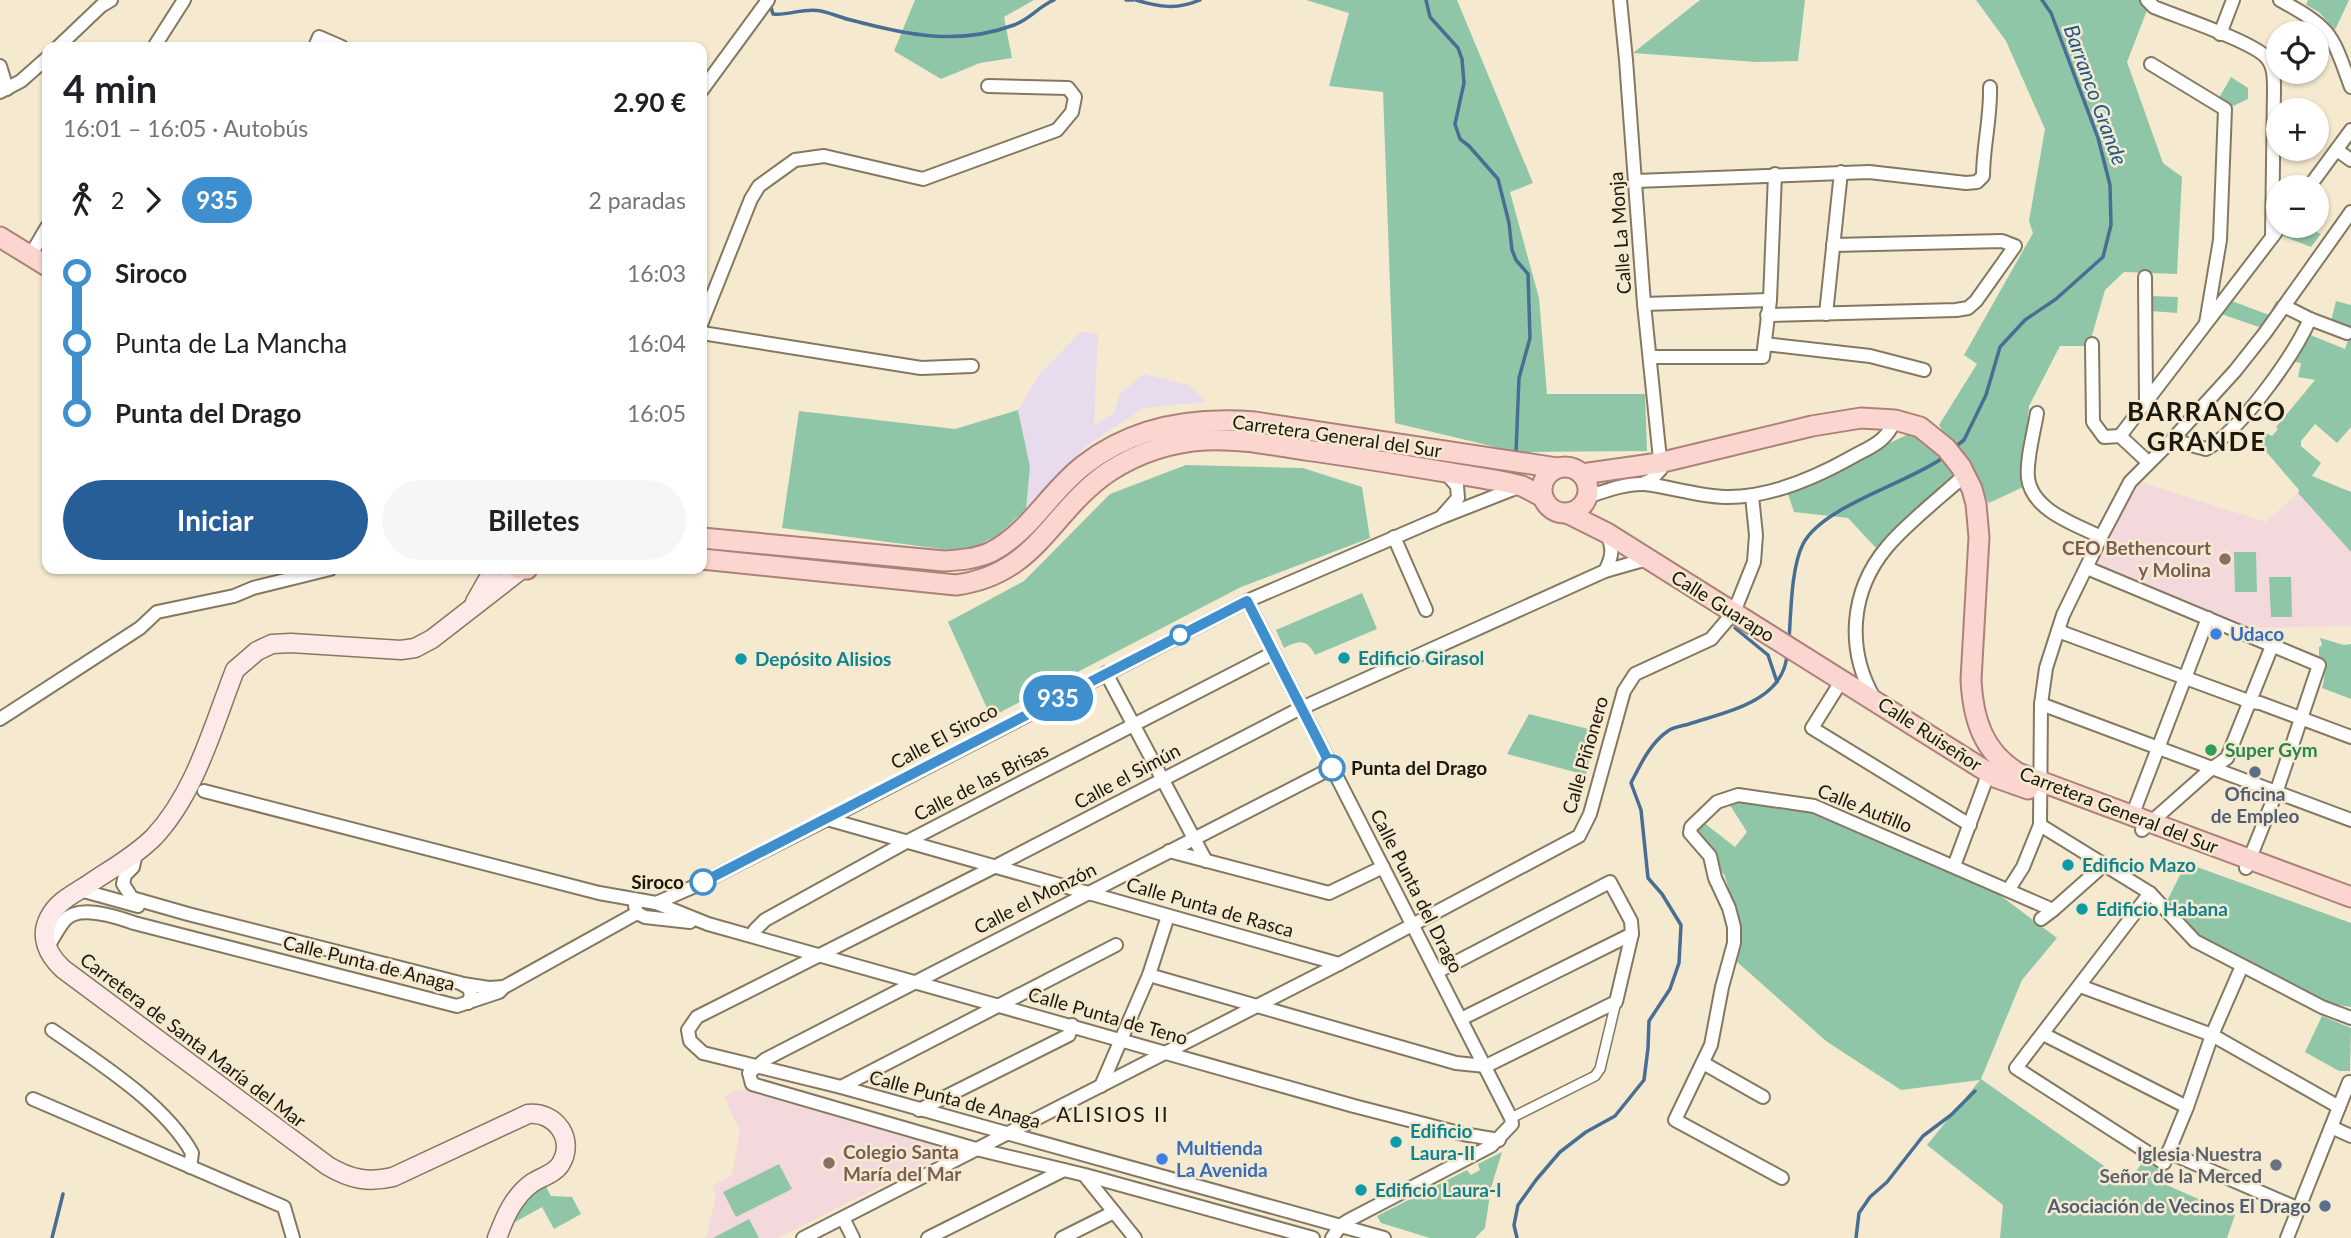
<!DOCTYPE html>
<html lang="es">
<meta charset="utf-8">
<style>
:root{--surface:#fff;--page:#f6f6f6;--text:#202124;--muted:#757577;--accent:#275e97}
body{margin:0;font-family:Lato,sans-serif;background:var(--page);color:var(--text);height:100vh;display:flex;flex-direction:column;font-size:26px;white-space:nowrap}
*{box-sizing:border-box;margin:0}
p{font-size:23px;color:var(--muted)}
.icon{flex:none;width:38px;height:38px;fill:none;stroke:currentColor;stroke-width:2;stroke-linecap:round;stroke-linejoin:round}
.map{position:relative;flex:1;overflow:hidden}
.side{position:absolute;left:42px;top:42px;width:665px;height:532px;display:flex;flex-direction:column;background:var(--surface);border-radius:14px;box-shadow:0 2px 5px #0004}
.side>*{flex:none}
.badge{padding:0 14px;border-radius:23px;font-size:24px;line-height:46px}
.fabs{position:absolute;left:2266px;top:21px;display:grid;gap:14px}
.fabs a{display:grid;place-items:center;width:63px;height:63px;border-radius:50%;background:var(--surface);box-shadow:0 2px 5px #0004;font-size:35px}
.map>.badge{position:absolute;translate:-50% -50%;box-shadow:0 0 0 4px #fff}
.legs{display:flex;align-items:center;gap:10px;height:77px;padding:0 21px;font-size:23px}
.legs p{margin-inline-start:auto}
.summary{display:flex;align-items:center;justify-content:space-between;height:119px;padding:0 21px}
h1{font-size:38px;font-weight:700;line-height:52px}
.button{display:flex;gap:14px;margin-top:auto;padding:14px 21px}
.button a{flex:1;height:80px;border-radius:42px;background:var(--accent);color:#fff;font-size:28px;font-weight:700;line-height:80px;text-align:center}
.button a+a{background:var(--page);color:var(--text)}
ul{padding:0 21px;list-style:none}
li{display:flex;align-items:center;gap:24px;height:70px;font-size:26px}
li i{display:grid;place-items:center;width:10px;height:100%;margin:0 9px;background:currentColor}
li i::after{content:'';width:18px;height:18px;margin:-9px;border:5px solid;border-radius:50%;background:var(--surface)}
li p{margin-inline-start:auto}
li:first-child i{background:linear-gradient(#0000 50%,currentColor 0)}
li:last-child i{background:linear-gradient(currentColor 50%,#0000 0)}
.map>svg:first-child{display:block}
</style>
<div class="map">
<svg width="2351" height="1238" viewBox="0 0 2351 1238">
<rect width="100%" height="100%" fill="#f5ead0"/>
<!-- industrial -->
<path fill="#e9dbee" d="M1081 332 1098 334 1094 425 1114 413 1120 394 1144 374 1188 385 1206 402 1144 408 1086 446 1026 509 1030 467 1018 410 1038 376Z"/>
<!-- education -->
<g fill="#f4d9dc">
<path d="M2137 481 2266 522 2298 493 2351 552V626L2260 628 2239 624 2095 566Z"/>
<path d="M740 1089 947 1148 948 1152 778 1238H704L707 1236 716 1195 712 1186 732 1175 740 1131 724 1097Z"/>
</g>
<!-- green -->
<g fill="#90c6a8">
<path d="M915 0H1034L1004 17 1012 58 980 63 941 79 894 51Z"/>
<path d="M1306 0H1457L1533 183 1510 192 1539 298 1547 394H1645L1647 451 1516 452 1395 423 1383 92 1329 86 1349 13Z"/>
<path d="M1700 0H1805L1798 61 1756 62 1633 53Z"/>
<path d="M1976 0H2151L2127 62 2163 163 2182 177 2177 274 2124 272 2105 290 2089 346H2060L2029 406 2023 487 1989 503 1939 425 1977 364 1964 355 2033 233 2029 221 2045 129 2006 41Z"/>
<path d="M2308 0H2349L2335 30 2319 12 2306 5Z"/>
<path d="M2231 77 2248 88V99L2233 106 2219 98Z"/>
<path d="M2289 226H2301L2321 234 2311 247 2283 236Z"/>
<path d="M2151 296 2178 297 2177 313 2151 311Z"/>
<path d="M2232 301 2269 315 2276 301 2279 302 2262 328 2221 314Z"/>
<path d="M2336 301 2351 305V329L2331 321Z"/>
<path d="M2351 332V427L2337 443 2315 424 2301 441V446L2321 463 2312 476 2351 492V552L2298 493 2299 490 2257 441 2262 431 2272 436 2278 429 2276 427 2315 380 2298 377 2301 363 2290 361 2308 334 2345 349Z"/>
<path d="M1018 410 1030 467 1026 509 998 535 964 552 782 528 799 411 955 429Z"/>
<path d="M1913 432 1927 440 1953 468 1952 479 1876 548 1848 518 1794 512 1787 491Z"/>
<path d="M1186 465 1303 468 1362 487 1370 538 1241 587 991 717 948 622 1024 581 1110 494Z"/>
<path d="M2234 552H2256L2257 592H2235Z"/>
<path d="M2269 577H2291L2292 617H2271Z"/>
<path d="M1362 593 1377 629 1315 655C1307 639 1299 640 1284 648L1276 630Z"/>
<path d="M2320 638 2344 645 2351 644V699L2322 688C2325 679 2326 668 2319 660V647L2322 645Z"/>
<path d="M1529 714 1596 731 1586 775 1507 754Z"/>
<path d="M1728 802H1747L1816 811 1993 890 2057 938 2022 980 1981 1079 2128 1183 2144 1160 2164 1172 2162 1183 2235 1215 2227 1238H2000L2003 1205 1927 1145 1980 1080 1901 1090 1826 1041 1736 961 1740 931 1725 876 1694 833 1703 822 1735 847 1747 832Z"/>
<path d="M2186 863 2351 923V1007L2321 1002 2296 988V985L2196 934 2167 901Z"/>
<path d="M2322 1016 2351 1028 2350 1071H2339L2305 1052Z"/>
<path d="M1502 1152 1491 1188 1485 1228 1475 1238H1430L1381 1223 1377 1216 1467 1170 1471 1175 1480 1170 1478 1164Z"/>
<path d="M779 1164 792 1189 736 1217 723 1192Z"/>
<path d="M545 1185 551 1196 572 1197 581 1214 554 1229 542 1207 515 1222C518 1207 531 1193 545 1185Z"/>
<path d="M749 1219 759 1238H713Z"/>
</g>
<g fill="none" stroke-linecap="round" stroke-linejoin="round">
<!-- stream -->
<g stroke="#486f93" stroke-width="3.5">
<path d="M1126 0H1133"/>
<path d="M1136 0C1159 7 1177 10 1200 0"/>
<path d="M1426 0 1430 17 1458 48 1462 59 1464 83 1455 124 1460 139 1469 146 1498 179 1509 223 1512 250 1516 260 1528 274 1530 338 1519 378 1516 452"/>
<path d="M770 4 773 14C789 16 804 7 821 11 831 13 841 18 851 20 907 35 958 46 1014 25 1030 19 1038 7 1054 0"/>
<path d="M1955 447 1964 440 1986 395 2000 347 2025 320 2056 299 2103 257 2111 225 2110 185 2098 138 2051 13 2042 0"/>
<path d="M1735 628 1768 655 1777 682"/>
<path d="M1789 640C1791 612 1791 568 1803 544 1822 506 1909 483 1944 457"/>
<path d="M52 1238 63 1194"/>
<path d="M1517 1238 1514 1225 1518 1205 1536 1180 1560 1152 1586 1132 1615 1116 1644 1080 1648 1048 1649 1021 1670 989 1679 963 1681 925 1662 894 1648 878 1641 810 1631 783C1640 765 1651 742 1668 731 1673 727 1682 726 1689 724 1725 712 1784 702 1787 654"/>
<path d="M1856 1238 1859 1213 1870 1197 1887 1182 1923 1136 1951 1115 1975 1091"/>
</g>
<!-- pedestrian casing -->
<g stroke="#837961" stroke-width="12">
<path id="pedestrian" d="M1511 1118 1595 1076 1600 1069 1616 1002"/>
</g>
<!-- minor casing -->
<g stroke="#837961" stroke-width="16">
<g id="minor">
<path d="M1620 0 1626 60 1644 304 1661 469 1651 480 1642 484"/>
<path d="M2147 0 2154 7C2178 17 2251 41 2266 57 2274 65 2274 78 2274 89L2272 237"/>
<path d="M2280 0C2332 29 2331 32 2351 87"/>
<path d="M2220 34 2233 0"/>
<path d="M58 47 101 6 111 0"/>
<path d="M154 47 184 0"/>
<path d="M315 47 319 37 342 47"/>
<path d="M2151 64 2225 109 2220 240 2206 323"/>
<path d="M0 66 7 89"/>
<path d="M702 90 768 0"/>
<path d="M0 92 21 81 47 58"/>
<path d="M2337 150 2351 160"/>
<path d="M1636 181 1869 172 1966 183 1977 182 1983 176C1983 146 1991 118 1990 87"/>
<path d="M2309 187 2351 130"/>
<path d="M30 256 47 227"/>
<path d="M2145 277 2146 404"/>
<path d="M1644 304 1770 300"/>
<path d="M2284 306 2310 319 2347 333"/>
<path d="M1826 314 1841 172"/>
<path d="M1767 315 1956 310 1968 308 1976 301 2015 246 2002 241 1833 245"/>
<path d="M702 322 751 199 759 186 795 160 824 156 923 179 1057 130 1072 112 1075 97 1068 88 988 86"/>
<path d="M702 333 921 368 972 366"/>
<path d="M1765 344 1870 356 1924 370"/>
<path d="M2092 344 2093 422 2104 437 2120 436 2148 462"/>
<path d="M1650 357H1763L1770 300 1775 174"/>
<path d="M2037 413C2034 432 2026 460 2028 478 2032 511 2077 525 2101 537"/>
<path d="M2120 436 2276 232"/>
<path d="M2172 440 2206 449C2241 431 2294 355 2310 319"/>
<path d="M1587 497C1605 491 1626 483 1645 484 1671 487 1697 496 1725 497 1769 498 1813 479 1852 457 1872 446 1886 442 1895 420"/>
<path d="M1443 515 1458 498 1457 486 1446 473"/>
<path d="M1394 537 1426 610"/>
<path d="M2087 568 2319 665 2276 793 2246 868"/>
<path d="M1605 571C1613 556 1613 549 1607 533"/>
<path d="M1247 601 1511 1118 1512 1124 1491 1146 1349 1220 1341 1225 1332 1238"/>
<path d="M2058 631 2251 702 2260 703 2351 737"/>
<path d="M1106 673 1206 861"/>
<path d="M1842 680 1812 728 1970 825"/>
<path d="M1874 698C1846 649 1850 591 1887 547 1907 523 1942 496 1966 474"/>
<path d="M2041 704 2351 820"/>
<path d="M0 719 140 628 157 612 234 596 253 588 330 569"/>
<path d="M204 791 599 893 656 903 708 924 1354 1106 1463 1134 1499 1140"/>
<path d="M2132 816 2208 618"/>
<path d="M827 819 1339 964"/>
<path d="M2040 825 2150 893 2195 941 2322 1007 2351 1018"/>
<path d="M2142 830 2211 769 2227 758 2272 646"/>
<path d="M1169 851 1329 893 1383 867"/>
<path d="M136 853 133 867 125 875 123 884 132 898 188 914 460 983 469 988 471 995 468 1003"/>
<path d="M1954 866 1989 772"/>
<path d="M2009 889 2023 867 2040 825 2041 704 2046 668 2063 615 2101 537 2130 482 2172 440 2235 371 2265 333 2351 212"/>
<path d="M80 890 138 906"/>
<path d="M2150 893 2016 1068 2164 1163 2187 1107 2212 1035 2242 966"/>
<path d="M656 903 693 887 827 819 1247 601 1442 517 1521 486"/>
<path d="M635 906 637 913 645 917 690 922"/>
<path d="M2041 919 2053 910"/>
<path d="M752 936 755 930 765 920 908 841 1273 653"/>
<path d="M47 948C53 939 58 928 65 920 79 904 117 917 134 923L457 1006 499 992 504 987 637 913"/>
<path d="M1149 975 1456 1063 1486 1066 1616 1002 1632 934 1631 921 1610 882 1437 972"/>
<path d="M463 984 489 988 504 987"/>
<path d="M2080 986 2212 1035 2339 1107"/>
<path d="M1461 1019 1632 934"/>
<path d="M52 1030C98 1062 165 1104 192 1153L190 1167"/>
<path d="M2043 1034 2187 1107"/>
<path d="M1703 1063 1763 1097"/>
<path d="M1101 1086 1149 975 1168 916"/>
<path d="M841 1087 1116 945"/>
<path d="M33 1099 284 1207 293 1238"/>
<path d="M919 1110 1069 1035 1072 1025"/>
<path d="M2331 1127 2351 1136"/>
<path d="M2168 1152 2299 1209"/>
<path d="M1085 1176 1135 1238"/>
<path d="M1782 1178 1675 1120 1711 1045 1722 987 1734 943V927L1729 908 1715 878 1710 856 1690 833 1691 827 1717 802 1738 795 1814 806 2053 910 2097 871"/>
<path d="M843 1218 853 1238"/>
<path d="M803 1238 1339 964 1579 836 1590 814 1624 691 1635 674 1711 639 1734 612 1754 562 1756 535 1752 496"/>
<path d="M928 1238 1064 1170"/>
<path d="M1062 1238 1114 1212"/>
<path d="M1313 1238 1085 1175 976 1149 752 1084 749 1073 766 1059 1332 768"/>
<path d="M1384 1238 841 1087 703 1053 690 1041 688 1030 697 1017 996 866 1295 711 1605 571 1647 559"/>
<path d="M2287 1238 2349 1082"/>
</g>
</g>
<!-- secondary casing -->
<g stroke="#837961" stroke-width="21">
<g id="secondary">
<path d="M475 602 491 574 492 569"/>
<path d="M497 1238C505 1217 513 1197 532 1183 541 1177 554 1174 560 1165 576 1140 556 1111 528 1114L393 1177C368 1183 350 1179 328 1166L63 969C48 955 39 937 49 918 57 901 74 894 89 884 111 869 135 856 154 837 196 792 213 726 235 670L257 651 272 644 291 643 401 650 415 648 432 639 522 569"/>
</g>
</g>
<!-- primary casing -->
<g stroke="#ac8178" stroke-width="23">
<g id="primary">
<path d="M0 237 47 266"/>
<circle cx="1565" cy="490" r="23"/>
<path d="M1582 474 1659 463 1812 426 1861 418 1895 420 1920 427 1946 448 1961 467 1972 489 1976 504 1979 537 1971 680C1973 719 1983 752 2018 773L2351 897"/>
<path d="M1567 513 1607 533 1997 778 2028 789"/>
<path d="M702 538 944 561C960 560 976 559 991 552 1029 533 1050 491 1084 465 1134 426 1194 417 1255 422L1557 468"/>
<path d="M702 559 956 585C1038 574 1050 511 1110 471 1138 453 1172 442 1205 440 1239 438 1272 445 1305 450 1372 459 1438 471 1505 482L1522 486 1543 497"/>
<path d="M518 569H527"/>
</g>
</g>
<!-- pedestrian -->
<use href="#pedestrian" stroke="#fff" stroke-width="9"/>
<!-- minor -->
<use href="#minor" stroke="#fff" stroke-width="12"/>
<!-- secondary -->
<use href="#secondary" stroke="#fdeae8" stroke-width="18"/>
<!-- primary -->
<use href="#primary" stroke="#fbd6d0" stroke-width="19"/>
</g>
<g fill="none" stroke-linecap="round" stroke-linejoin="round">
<!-- line-1 casing -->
<g stroke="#fff" stroke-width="16">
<path id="line-1" d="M703 882 1247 601 1332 768"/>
</g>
<!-- line-1 -->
<use href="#line-1" stroke="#3f8fcf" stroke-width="10"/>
</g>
<!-- markers -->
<g fill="#8d6e63" stroke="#f5ead0" stroke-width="2.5">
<circle cx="2225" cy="559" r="7"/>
<circle cx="829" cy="1163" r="7"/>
</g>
<g fill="#3f7fe0" stroke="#f5ead0" stroke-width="2.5">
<circle cx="2216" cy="634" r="7"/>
<circle cx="1162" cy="1159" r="7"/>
</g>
<g fill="#fff" stroke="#3f8fcf" stroke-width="3.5">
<circle cx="1180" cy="635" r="9"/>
<circle cx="1332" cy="768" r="12"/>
<circle cx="703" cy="882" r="12"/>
</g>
<g fill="#0f9aa8" stroke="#f5ead0" stroke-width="2.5">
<circle cx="1344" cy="658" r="7"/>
<circle cx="741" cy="659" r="7"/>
<circle cx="2068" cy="865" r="7"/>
<circle cx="2082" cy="909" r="7"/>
<circle cx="1396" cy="1142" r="7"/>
<circle cx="1361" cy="1190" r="7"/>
</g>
<circle fill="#2e9e5b" stroke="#f5ead0" stroke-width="2.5" cx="2211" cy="750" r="7"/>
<g fill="#5c6f8a" stroke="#f5ead0" stroke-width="2.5">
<circle cx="2255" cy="772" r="7"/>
<circle cx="2325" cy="1206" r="7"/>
</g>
<circle fill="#6b7280" stroke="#f5ead0" stroke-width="2.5" cx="2276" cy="1165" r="7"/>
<g text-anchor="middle" stroke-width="5" stroke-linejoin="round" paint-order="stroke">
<!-- street labels -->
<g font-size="19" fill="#1c180f" stroke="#f5ead0">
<text transform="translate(1620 233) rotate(-94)" y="7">Calle La Monja</text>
<text transform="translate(1337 436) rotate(8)" y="7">Carretera General del Sur</text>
<text transform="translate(1723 606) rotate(32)" y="7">Calle Guarapo</text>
<text transform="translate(1930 734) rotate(33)" y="7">Calle Ruiseñor</text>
<text transform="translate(944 736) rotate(-28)" y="7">Calle El Siroco</text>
<text transform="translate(1585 755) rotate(-74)" y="7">Calle Piñonero</text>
<text transform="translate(1127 776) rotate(-28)" y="7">Calle el Simún</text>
<text transform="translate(981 782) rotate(-27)" y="7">Calle de las Brisas</text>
<text transform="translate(1865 808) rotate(22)" y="7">Calle Autillo</text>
<text transform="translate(2119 810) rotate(21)" y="7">Carretera General del Sur</text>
<text transform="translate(1417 891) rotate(63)" y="7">Calle Punta del Drago</text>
<text transform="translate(1035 898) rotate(-27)" y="7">Calle el Monzón</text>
<text transform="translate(1210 907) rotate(16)" y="7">Calle Punta de Rasca</text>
<text transform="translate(369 963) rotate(14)" y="7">Calle Punta de Anaga</text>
<text transform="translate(1108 1016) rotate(16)" y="7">Calle Punta de Teno</text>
<text transform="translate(193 1040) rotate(37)" y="7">Carretera de Santa María del Mar</text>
<text transform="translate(955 1099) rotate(15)" y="7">Calle Punta de Anaga</text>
</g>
<!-- education labels -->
<g font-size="19" font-weight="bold" fill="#785e54" stroke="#f5ead0" text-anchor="end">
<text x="2211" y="555">CEO Bethencourt<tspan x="2211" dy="22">y Molina</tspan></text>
<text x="843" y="1159" text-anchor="start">Colegio Santa<tspan x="843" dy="22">María del Mar</tspan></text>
</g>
<!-- shop labels -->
<g font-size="19" font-weight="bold" fill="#366cbe" stroke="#f5ead0" text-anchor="start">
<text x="2230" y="641">Udaco</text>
<text x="1176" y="1155">Multienda<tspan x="1176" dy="22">La Avenida</tspan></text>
</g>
<!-- culture labels -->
<g font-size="19" font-weight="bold" fill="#0d838f" stroke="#f5ead0" text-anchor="start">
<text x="1358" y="665">Edificio Girasol</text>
<text x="755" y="666">Depósito Alisios</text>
<text x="2082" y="872">Edificio Mazo</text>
<text x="2096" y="916">Edificio Habana</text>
<text x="1410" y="1138">Edificio<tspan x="1410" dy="22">Laura-II</tspan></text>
<text x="1375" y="1197">Edificio Laura-I</text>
</g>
<!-- leisure labels -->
<g font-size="19" font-weight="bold" fill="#27864d" stroke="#f5ead0" text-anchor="start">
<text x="2225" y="757">Super Gym</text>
</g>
<!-- stop labels -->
<g font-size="19" font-weight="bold" fill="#1c180f" stroke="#f5ead0" text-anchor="start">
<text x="1351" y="775">Punta del Drago</text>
<text x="684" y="889" text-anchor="end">Siroco</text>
</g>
<!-- service labels -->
<g font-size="19" font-weight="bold" fill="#4e5e75" stroke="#f5ead0">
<text x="2255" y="801">Oficina<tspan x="2255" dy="22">de Empleo</tspan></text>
<text x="2311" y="1213" text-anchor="end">Asociación de Vecinos El Drago</text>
</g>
<!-- worship labels -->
<g font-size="19" font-weight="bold" fill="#5b616d" stroke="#f5ead0" text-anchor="end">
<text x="2262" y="1161">Iglesia Nuestra<tspan x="2262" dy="22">Señor de la Merced</tspan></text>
</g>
<!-- water labels -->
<g font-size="21" font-style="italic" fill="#1b578d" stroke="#f5ead0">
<text transform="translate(2095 95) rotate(70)" y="7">Barranco Grande</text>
</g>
<!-- neighbourhood labels -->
<g font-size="21" letter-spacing="2" fill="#1c180f" stroke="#f5ead0">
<text x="1113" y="1122">ALISIOS II</text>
</g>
<!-- district labels -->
<g font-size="26" font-weight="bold" letter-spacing="2" fill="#1c180f" stroke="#f5ead0">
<text x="2207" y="421">BARRANCO<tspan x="2207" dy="30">GRANDE</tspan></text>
</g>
</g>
</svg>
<div class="fabs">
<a><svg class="icon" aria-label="locate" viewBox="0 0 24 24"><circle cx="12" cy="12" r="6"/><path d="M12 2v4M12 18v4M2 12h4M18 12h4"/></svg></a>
<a>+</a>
<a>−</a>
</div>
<b class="badge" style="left:1058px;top:698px;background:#3f8fcf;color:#fff">935</b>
<section class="side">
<div class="summary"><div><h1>4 min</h1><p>16:01 – 16:05 · Autobús</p></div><b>2.90 €</b></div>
<div class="legs"><svg class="icon" aria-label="walk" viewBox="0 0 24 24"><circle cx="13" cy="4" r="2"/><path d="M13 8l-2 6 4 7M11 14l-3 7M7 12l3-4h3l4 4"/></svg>2<svg class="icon" aria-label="forward" viewBox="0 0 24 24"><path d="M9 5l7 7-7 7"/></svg><b class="badge" style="background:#3f8fcf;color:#fff">935</b><p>2 paradas</p></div>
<ul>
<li><i style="color:#3f8fcf"></i><b>Siroco</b><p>16:03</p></li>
<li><i style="color:#3f8fcf"></i><span>Punta de La Mancha</span><p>16:04</p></li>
<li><i style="color:#3f8fcf"></i><b>Punta del Drago</b><p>16:05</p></li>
</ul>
<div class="button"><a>Iniciar</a><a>Billetes</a></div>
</section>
</div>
